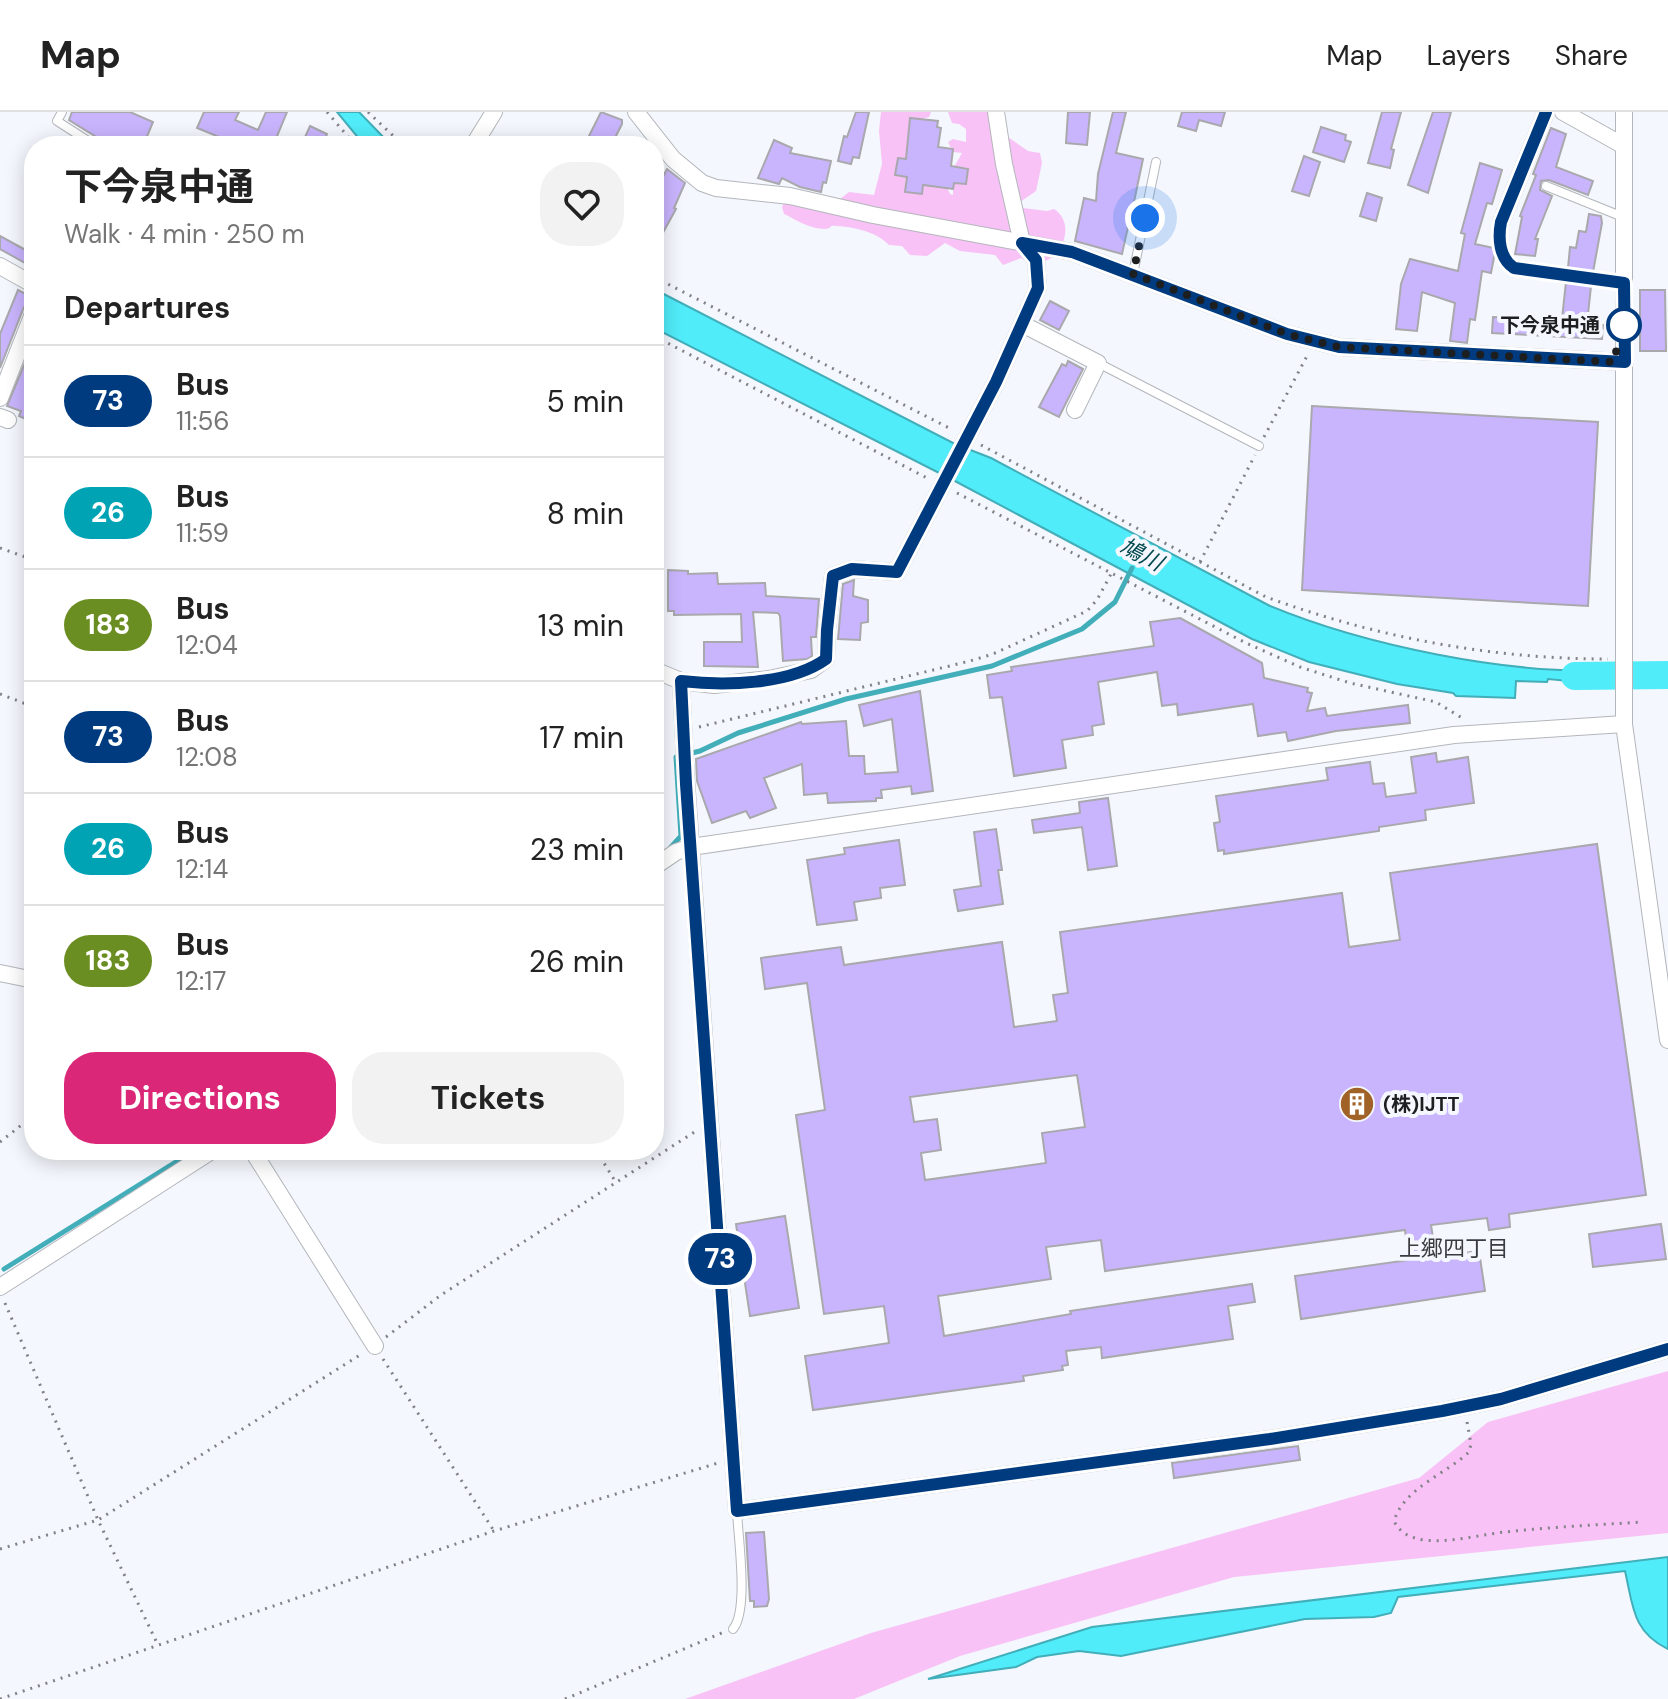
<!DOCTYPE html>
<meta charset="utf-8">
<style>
:root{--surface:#fff;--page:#f2f2f2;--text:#222;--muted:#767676;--line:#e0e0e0;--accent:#db2777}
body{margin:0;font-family:"DM Sans","Noto Sans JP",sans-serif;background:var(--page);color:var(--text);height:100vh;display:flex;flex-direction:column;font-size:30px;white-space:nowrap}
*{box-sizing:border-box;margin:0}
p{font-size:26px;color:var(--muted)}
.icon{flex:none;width:44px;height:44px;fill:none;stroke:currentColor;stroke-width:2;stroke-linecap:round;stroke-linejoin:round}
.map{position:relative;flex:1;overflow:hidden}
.side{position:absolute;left:24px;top:24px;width:640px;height:1024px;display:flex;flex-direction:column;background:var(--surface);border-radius:32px;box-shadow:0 4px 20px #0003}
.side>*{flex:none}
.badge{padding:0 16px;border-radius:26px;font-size:28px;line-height:52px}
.you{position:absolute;width:40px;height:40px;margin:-20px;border:6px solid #fff;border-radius:50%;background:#1a73e8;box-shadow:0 0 0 12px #1a73e833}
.map>.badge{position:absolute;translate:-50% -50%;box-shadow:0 0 0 4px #fff}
h2{padding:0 40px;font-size:30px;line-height:72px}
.round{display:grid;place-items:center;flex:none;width:84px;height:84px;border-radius:32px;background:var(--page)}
.overview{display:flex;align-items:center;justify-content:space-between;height:136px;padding:0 40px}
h1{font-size:38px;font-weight:700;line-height:60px}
.primary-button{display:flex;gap:16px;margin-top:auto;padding:16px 40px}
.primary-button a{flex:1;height:92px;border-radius:32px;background:var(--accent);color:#fff;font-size:32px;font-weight:700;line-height:92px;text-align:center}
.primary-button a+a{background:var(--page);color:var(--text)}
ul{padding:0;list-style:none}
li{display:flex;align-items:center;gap:24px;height:112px;padding:0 40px;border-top:2px solid var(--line)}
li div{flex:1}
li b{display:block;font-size:30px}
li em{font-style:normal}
li .badge{min-width:88px;font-weight:700;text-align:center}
header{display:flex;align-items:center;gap:48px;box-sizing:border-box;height:112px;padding:0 40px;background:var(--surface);border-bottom:2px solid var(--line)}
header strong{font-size:38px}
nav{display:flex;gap:44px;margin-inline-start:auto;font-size:28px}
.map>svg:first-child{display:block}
</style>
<header>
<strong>Map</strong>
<nav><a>Map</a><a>Layers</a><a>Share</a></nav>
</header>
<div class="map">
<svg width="1668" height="1587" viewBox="0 0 1668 1587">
<rect width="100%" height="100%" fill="#f4f7fd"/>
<!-- green -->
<g fill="#f8c2f6">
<path d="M881 0H931L929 5 917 8 910 65 905 68 906 72 919 76 944 68 950 82 953 83V57L962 41 953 40 948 30 953 27 966 30V17L959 12 952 11 948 0H1004L1005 23 1028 39 1040 41 1042 51 1036 79 1020 90 1023 96 1047 99 1054 97C1083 116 1051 167 1021 146L1003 153 995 143 960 139 945 131 927 144 910 143 902 134 889 133C877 120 854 115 837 114 826 113 835 116 825 117 809 117 797 108 784 102L782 95 786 88H839L849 80 874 83 882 52 879 19Z"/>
<path d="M1668 1259V1421L1234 1465 960 1544 854 1587H685L871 1521 1419 1366 1488 1310Z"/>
</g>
<!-- water -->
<g fill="#51ecfa" stroke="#41aeb9" stroke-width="2">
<path d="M337 0H359L392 34H365Z"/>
<path d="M654 177 955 332 991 346 1270 494C1364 533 1508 563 1610 558L1611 573 1548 567 1547 570 1516 569 1515 586 1456 584 1453 581 1397 572 1309 550 1252 527 953 368 654 216Z"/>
<path d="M1668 1445V1537C1632 1520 1633 1493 1625 1459L1398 1485 1391 1501 1374 1505 1305 1507 1121 1544 1079 1539 1037 1545 1016 1555 928 1567 1092 1515Z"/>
</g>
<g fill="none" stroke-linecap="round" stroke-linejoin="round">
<!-- stream -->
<g stroke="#41aeb9" stroke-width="5">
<path d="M671 735 681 724 676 645 700 639 738 621 846 587 992 554 1082 517 1115 490 1132 456"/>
<path d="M4 1157 195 1038"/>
</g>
<!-- river -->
<path stroke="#51ecfa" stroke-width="28" d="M1575 564 1668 563"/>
</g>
<!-- building -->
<g fill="#c9b5fe" stroke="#a9a8ad" stroke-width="2" fill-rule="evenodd">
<path d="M72 0H130L153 10 143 34H111L69 8Z"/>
<path d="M204 0H239L235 8 258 18 266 0H287L273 34H241L197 16Z"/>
<path d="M601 0 622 8V12L611 34H584Z"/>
<path d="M856 0H869L859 46 853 45 851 52 838 49 844 24 847 25Z"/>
<path d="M1068 0H1090L1087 33 1066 31Z"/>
<path d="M1113 0H1126L1116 41 1143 47 1131 104H1133L1130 116 1128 115 1122 142 1075 129 1084 86 1096 89 1098 62Z"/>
<path d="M1182 0H1225L1221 14 1199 8 1196 19 1178 14Z"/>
<path d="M1382 0H1401L1391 37 1394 38 1390 56 1368 51Z"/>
<path d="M1433 0H1451L1428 81 1408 73Z"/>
<path d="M910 6 938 9 937 15 941 16 938 35 953 37 951 54 968 57 966 72 954 71 953 77 923 73 922 82 905 80 907 65 895 63 898 46 906 47Z"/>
<path d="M310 14 327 22 322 34H301Z"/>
<path d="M1321 15 1346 23 1345 28 1351 30 1344 50 1313 40Z"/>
<path d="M1551 16 1566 22 1556 55 1593 69 1588 83 1549 68 1541 69 1540 78 1552 84 1535 127H1538L1535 144 1515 142 1522 105 1520 104 1536 63 1533 62Z"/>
<path d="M774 28 792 36 790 41 831 49 826 71 823 70 821 80 800 75 782 66 779 72 758 66Z"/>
<path d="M1304 44 1320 50 1309 84 1292 79Z"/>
<path d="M1480 51 1502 58 1492 92 1487 91 1475 132 1494 136 1495 140 1491 161 1482 159 1475 208 1470 207 1467 231 1450 229 1455 191 1422 180 1417 219 1396 217 1401 172 1410 147 1458 159 1465 122 1461 121Z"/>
<path d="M667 57 685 71 674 96 676 97 654 137V82Z"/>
<path d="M1367 81 1382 86 1376 109 1360 104Z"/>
<path d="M1589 102 1601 104 1602 111 1593 160 1568 156 1570 135 1576 136 1579 119 1586 120Z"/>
<path d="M0 124 31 141 25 151 0 137Z"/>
<path d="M1566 170 1591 174 1587 212 1603 213 1602 227 1492 221 1493 205 1562 207Z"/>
<path d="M18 178 34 186V188L24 195 0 256V222Z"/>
<path d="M1640 178H1665L1666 239H1640Z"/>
<path d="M1050 189 1069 199 1059 218 1040 208Z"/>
<path d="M34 229V311L19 304 21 299 7 294Z"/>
<path d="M1068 249 1083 257 1059 305 1039 295 1062 252 1066 254Z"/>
<path d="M1312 294 1598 310 1588 494 1302 478Z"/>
<path d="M668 458 688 459V462L717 461 718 472 765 471 766 484 819 487 816 525H811L812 544 807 547 783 549 780 504 778 501 753 500 758 555 704 554V530H742L741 502 674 503V499H668Z"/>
<path d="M854 468 853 484 868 488V510L861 511 860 528 838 527 843 472Z"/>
<path d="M1180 506 1262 551 1264 566 1308 576 1307 580 1312 581 1307 599 1325 596 1327 604 1408 593 1410 611 1336 619 1288 629 1286 620 1258 624 1253 592 1178 603 1177 592 1162 594 1157 560 1098 570 1104 612 1092 614 1093 623 1062 628 1066 656 1014 664 1002 585 990 586 987 563 1012 559 1011 555 1154 534 1150 510Z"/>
<path d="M920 579 933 679 912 682 911 674 881 678 882 686H876V689L828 691 827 681 804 683 802 652 764 666 776 696 750 706 746 699 712 711 697 669 696 647 801 610 802 612 846 609 849 644H864L865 662 898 660 892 607 864 614 859 593Z"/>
<path d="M1436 641 1437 650 1468 645 1474 691 1425 698 1426 708 1379 715V719L1224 742V738L1218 739 1214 711 1220 710 1216 684 1328 668 1326 656 1370 650 1373 672 1384 671 1386 685 1416 681 1411 645Z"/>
<path d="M1108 686 1117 754 1088 758 1082 715 1034 721 1032 708 1080 701 1079 690Z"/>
<path d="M996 717 1002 758H998L1003 792 958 799 954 778 981 774 974 720Z"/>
<path d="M899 728 905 773 880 776 881 786 854 790 857 808 817 813 807 748 845 742 844 736Z"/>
<path d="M1597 732 1646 1083 1509 1102 1510 1115 1489 1118 1487 1106 1431 1113 1436 1145 1479 1139 1485 1179 1301 1207 1295 1164 1409 1148 1405 1118 1105 1159 1101 1128 1046 1135 1051 1167 938 1184 944 1224 1071 1202 1070 1199 1252 1172 1255 1190 1228 1194 1233 1227 1102 1246 1101 1235 1066 1239 1068 1253 1062 1254 1063 1258 1023 1264 1024 1269 813 1298 805 1244 889 1231 884 1194 824 1202 796 1003 825 998 807 871 765 877 761 846 841 835 844 853 1002 830 1014 915 1057 909 1053 883 1068 881 1060 820 1342 781 1349 835 1400 828 1390 761ZM1077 963 1085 1015 1042 1021 1046 1051 925 1068 921 1041 941 1038 937 1007 914 1010 910 985Z"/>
<path d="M785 1104 799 1196 750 1204 736 1112Z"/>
<path d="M1661 1112 1666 1147 1593 1155 1589 1122Z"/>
<path d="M1298 1334 1300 1348 1174 1366 1172 1351Z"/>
<path d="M764 1420 769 1487 767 1494 754 1495V1489H750L746 1421Z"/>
</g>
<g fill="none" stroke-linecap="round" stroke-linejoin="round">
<!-- service casing -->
<g stroke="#b3b6bb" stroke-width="10">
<g id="service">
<path d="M62 0 57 9 96 34"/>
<path d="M1546 74 1623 105"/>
<path d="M1501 110C1498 126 1499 146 1514 156L1624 171"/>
<path d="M1133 162 1156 50"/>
<path d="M1098 251 1259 334"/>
<path d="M733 1517C749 1498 738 1425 737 1399"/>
</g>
</g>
<!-- minor casing -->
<g stroke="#b3b6bb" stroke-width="18">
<g id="minor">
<path d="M636 0 673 47 702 71 716 76 790 84 873 103 1072 140 1287 222 1339 235 1625 250"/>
<path d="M1563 0 1624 34"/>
<path d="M1624 0V612L1668 928"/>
<path d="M473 34 494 0"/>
<path d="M1501 110 1546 0"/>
<path d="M0 154 34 173"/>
<path d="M1022 212 1098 251 1075 298"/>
<path d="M0 286 34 199"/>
<path d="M0 305 8 308"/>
<path d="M654 558 681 569 714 573 769 567 811 558 826 547 827 518 833 464 852 457 897 460 996 270 1038 176 1036 148 1022 131 1004 52 996 0"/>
<path d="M681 569 685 651 737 1399 1270 1327 1442 1299 1501 1287 1668 1237"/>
<path d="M654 755 676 740 691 735 1454 623 1624 612"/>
<path d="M0 861 34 868"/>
<path d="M252 1038 375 1234"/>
<path d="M0 1175 213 1038"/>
</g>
</g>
<!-- path -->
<g stroke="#808286" stroke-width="3" stroke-dasharray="2 6" stroke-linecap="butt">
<path d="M327 0 356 34"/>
<path d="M368 0 404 34"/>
<path d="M654 165 953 318"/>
<path d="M654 224 929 367"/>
<path d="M1264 325 1307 244"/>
<path d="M981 333 1266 485C1376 525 1490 547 1608 547"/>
<path d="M957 381 1246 531 1300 555 1350 571 1436 590 1462 606"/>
<path d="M0 436 34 448"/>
<path d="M1200 450 1255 343"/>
<path d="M0 582 34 595"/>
<path d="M699 615 970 549 993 542 1087 499 1097 488 1111 462"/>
<path d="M654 616 668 610"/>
<path d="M0 1030 34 1003"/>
<path d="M596 1038 615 1069"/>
<path d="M5 1191 98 1408 157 1531"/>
<path d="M386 1225 441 1183 696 1019"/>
<path d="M383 1247 494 1419"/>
<path d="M1467 1310 1471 1332 1469 1340C1446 1362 1404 1376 1394 1409 1400 1421 1410 1426 1424 1428 1451 1431 1478 1423 1505 1420 1550 1415 1596 1413 1642 1410"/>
<path d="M0 1437 98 1408 360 1243"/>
<path d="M0 1587 494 1419 718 1351"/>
<path d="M565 1587 724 1520"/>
</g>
<!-- service -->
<use href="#service" stroke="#fff" stroke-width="8"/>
<!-- minor -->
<use href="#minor" stroke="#fff" stroke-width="16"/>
</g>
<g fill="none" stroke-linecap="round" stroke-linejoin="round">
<!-- line casing -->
<g stroke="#fff" stroke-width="18">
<path id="line" d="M1546 0 1501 110C1498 126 1499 146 1514 156L1624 171 1625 250 1339 235 1287 222 1072 140 1022 131 1036 148 1038 176 996 270 897 460 852 457 833 464 827 518 826 547C790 573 724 574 681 569L686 672 737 1399 1270 1327 1442 1299 1501 1287 1668 1237"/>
</g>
<!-- line -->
<use href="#line" stroke="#003b80" stroke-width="12"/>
<!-- walk -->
<path stroke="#1d1e20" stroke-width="8" stroke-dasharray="0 14.4" d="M1145 106 1133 162 1287 222 1339 235 1613 250 1624 213"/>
</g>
<!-- icons -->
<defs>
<g id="building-disc" transform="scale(1.8)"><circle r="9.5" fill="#a06227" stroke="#f4f7fd"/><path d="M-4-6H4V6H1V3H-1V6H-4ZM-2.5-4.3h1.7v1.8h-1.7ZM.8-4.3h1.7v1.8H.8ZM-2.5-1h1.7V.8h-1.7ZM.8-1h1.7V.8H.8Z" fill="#fff"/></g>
</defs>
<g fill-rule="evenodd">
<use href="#building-disc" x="1357" y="992"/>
</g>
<!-- markers -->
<circle fill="#fff" stroke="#003b80" stroke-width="4" cx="1624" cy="213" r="16"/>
<g text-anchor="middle" stroke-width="8" stroke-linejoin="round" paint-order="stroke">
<!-- stop labels -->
<g font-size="20" font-weight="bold" fill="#1d1e20" stroke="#f4f7fd" text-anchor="end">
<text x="1600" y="220">下今泉中通</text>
</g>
<!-- poi labels -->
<g font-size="20" font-weight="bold" fill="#1d1e20" stroke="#f4f7fd" text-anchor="start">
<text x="1383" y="999">(株)IJTT</text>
</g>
<!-- water labels -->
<g font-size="22" font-style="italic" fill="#00494e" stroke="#f4f7fd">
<text transform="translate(1142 442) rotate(27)" y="8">鳩川</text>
</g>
<!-- neighbourhood labels -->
<g font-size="22" fill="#393b3f" stroke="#f4f7fd">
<text x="1454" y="1144">上郷四丁目</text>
</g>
</g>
</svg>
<div class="you" style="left:1145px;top:106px"></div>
<b class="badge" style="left:720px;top:1147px;background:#003b80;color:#fff">73</b>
<section class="side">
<div class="overview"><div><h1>下今泉中通</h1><p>Walk · 4 min · 250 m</p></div><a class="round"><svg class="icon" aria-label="heart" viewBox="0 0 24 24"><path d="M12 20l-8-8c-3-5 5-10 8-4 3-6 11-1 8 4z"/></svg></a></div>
<h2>Departures</h2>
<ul>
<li><span class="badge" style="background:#003b80;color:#fff">73</span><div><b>Bus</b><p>11:56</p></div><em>5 min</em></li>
<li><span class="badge" style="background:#00a3b4;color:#fff">26</span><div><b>Bus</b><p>11:59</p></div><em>8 min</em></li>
<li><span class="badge" style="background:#6b8e23;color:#fff">183</span><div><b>Bus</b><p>12:04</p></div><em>13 min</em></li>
<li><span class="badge" style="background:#003b80;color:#fff">73</span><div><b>Bus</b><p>12:08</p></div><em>17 min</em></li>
<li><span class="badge" style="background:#00a3b4;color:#fff">26</span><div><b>Bus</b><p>12:14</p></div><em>23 min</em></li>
<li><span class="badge" style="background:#6b8e23;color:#fff">183</span><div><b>Bus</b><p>12:17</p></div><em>26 min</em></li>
</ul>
<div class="primary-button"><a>Directions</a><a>Tickets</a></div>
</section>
</div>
